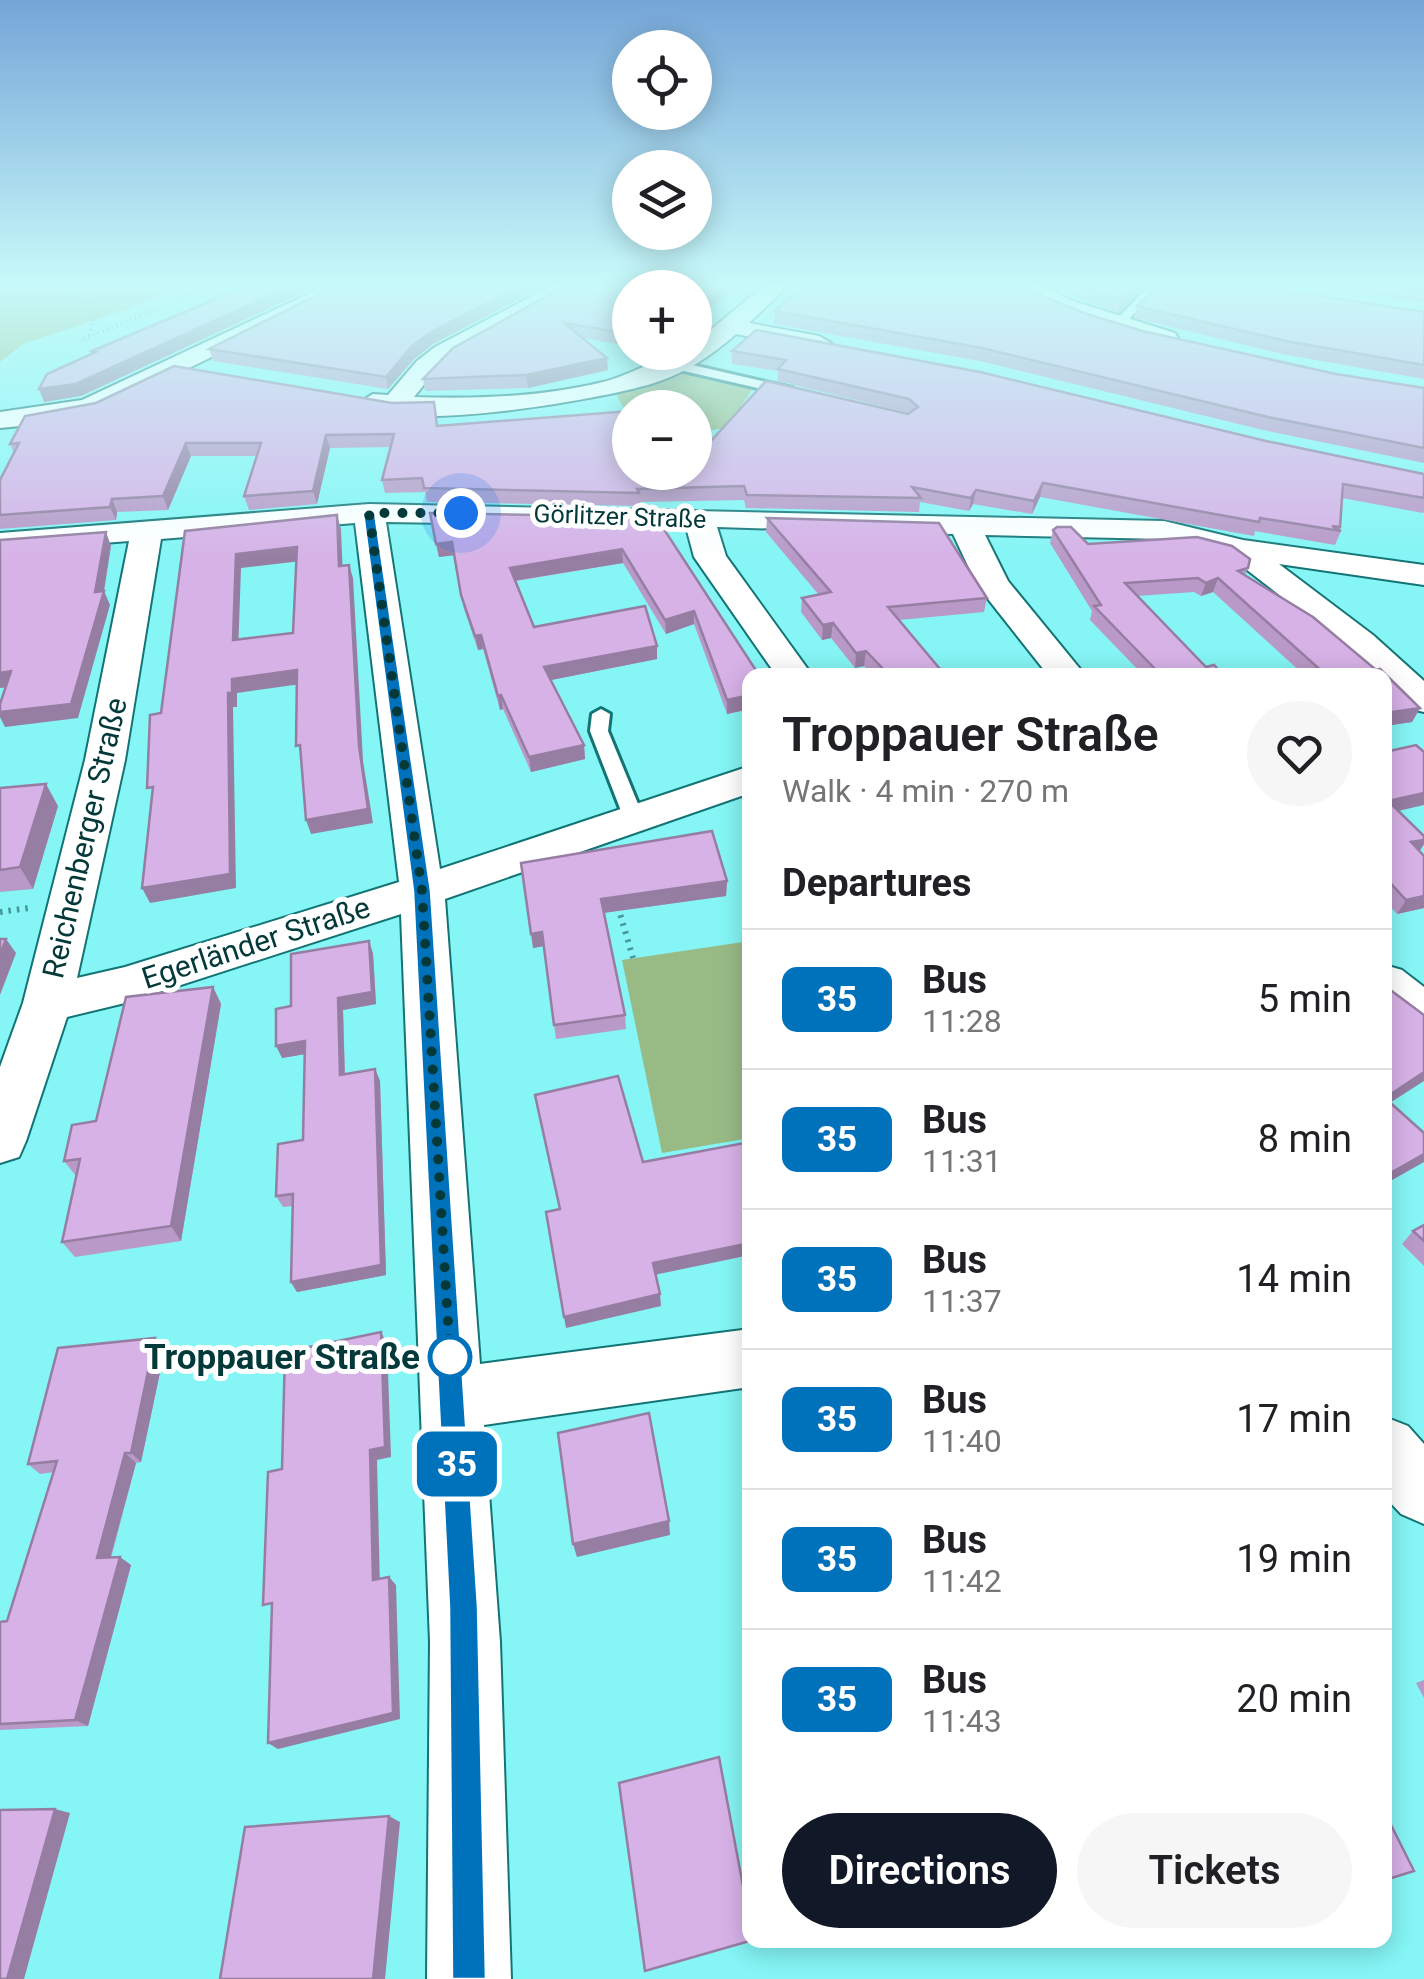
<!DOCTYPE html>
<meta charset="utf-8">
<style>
:root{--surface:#fff;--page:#f6f6f6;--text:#202124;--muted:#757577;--line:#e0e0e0;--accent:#111827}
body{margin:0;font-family:Roboto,sans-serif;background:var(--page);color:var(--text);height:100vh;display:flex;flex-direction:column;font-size:38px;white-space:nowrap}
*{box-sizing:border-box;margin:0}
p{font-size:32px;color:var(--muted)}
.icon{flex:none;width:55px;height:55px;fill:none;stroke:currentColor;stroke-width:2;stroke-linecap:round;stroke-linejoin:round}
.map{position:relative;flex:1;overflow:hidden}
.panel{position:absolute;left:742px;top:668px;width:650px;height:1280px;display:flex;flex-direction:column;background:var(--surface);border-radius:20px;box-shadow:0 5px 25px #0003}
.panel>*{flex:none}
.badge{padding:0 20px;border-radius:15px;font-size:35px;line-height:65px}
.fabs{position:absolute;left:612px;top:30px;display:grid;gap:20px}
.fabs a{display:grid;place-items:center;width:100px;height:100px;border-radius:50%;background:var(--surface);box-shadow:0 5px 25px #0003;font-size:50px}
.you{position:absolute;width:50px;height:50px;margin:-25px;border:8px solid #fff;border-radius:50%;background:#1a73e8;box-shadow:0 0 0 15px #1a73e833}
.map>.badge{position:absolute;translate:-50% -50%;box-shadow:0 0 0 5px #fff}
h2{padding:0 40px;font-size:38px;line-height:90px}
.round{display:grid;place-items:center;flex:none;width:105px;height:105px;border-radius:52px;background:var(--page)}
.headline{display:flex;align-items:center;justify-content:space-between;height:170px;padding:0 40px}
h1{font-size:48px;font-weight:600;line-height:75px}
.cta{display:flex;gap:20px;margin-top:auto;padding:20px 40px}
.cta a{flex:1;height:115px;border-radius:60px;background:var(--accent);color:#fff;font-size:40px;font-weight:600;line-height:115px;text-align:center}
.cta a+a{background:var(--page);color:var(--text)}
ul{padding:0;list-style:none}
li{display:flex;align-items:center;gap:30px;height:140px;padding:0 40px;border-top:2px solid var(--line)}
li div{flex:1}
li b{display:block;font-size:38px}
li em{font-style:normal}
li .badge{min-width:110px;font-weight:700;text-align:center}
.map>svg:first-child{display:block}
</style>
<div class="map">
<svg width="1424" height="1979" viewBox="0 0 1424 1979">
<rect width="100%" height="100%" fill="#85f5f5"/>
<!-- green -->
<g fill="#98bb86">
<path d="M0 283H190L125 310 23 344 0 362Z"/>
<path d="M686 373 753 388 727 428 697 432 695 408H630V419L615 392Z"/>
<path d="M750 941V1138L662 1153 622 960Z"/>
</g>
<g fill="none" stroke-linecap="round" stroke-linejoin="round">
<!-- lane casing -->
<g stroke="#147475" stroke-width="6">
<g id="lane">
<path d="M1152 283H1163L1122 326H1114V322Z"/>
<path d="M675 361 792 388 798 392 792 396 671 368 669 365Z"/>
<path d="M601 709 610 714 608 731 643 816 640 821H626L623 816 590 731 592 714Z"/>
</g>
</g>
<!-- street casing -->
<g stroke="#147475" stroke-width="4">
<g id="street">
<path d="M332 283H361L100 412 52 423 0 428V412L82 400Z"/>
<path d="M557 283H585L453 357 435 371 414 397C479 399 544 397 607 381 636 373 666 352 695 352V343L767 283H791L749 323 819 336 831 343 819 350 736 334C712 355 687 372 657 382 612 398 389 437 360 402L373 394 388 395 417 361 435 347Z"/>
<path d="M1009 283H1037L1073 301 1175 333 1178 338 1166 345 1057 311Z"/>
<path d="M369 504 1164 521 1243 540 1424 565V585L1279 564 1373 635 1424 681V712L1411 709 1385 684V675H1375L1349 649 1229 556 1164 539 985 535 1008 581 1085 675H1048L977 585 953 534 717 527 726 556 812 675H776L694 557 686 527 386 522 440 869 750 766V793L445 899 480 1364 750 1329V1387L484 1425 500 1642 511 1979H427L430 1642 401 914 125 1003 67 1017 26 1141 19 1157 0 1163V1067L23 1003 85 760 129 541 0 551V533ZM355 523 399 882 125 967 77 978 125 760 161 539Z"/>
<path d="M1385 965 1402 970 1424 987V1031L1407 1025 1385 1008Z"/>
<path d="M1385 1417 1408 1426 1424 1444V1524L1401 1514 1385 1497Z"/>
</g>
</g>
<!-- path-far1 -->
<g stroke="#459798" stroke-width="4" stroke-dasharray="1 4" stroke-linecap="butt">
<path d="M65 283 83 295 95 313 89 336"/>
<path d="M84 339 218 283"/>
</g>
<!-- path -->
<g stroke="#459798" stroke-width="6" stroke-dasharray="2.5 6" stroke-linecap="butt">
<path d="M618 907 633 958"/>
<path d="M0 912 29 908"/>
</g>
<!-- lane -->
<use href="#lane" fill="#fff" fill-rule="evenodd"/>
<!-- street -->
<use href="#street" fill="#fff" fill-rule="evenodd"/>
</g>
<!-- wall -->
<g fill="#b999c7">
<path d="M341 283H549L433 344 414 359 388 389 213 361 209 349Z"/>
<path d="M571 283H746L695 318 630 288V346L582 338 608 370 528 388 425 391 423 379Z"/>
<path d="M1034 283H1147L1118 313 1041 284Z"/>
<path d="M1290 283H1424V303Z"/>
<path d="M1038 294 1084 313 1142 331 1336 374 1424 388V463L1263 430 980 361 774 324 775 311Z"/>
<path d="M1137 306 1424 312V379L1282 354 1134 318Z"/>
<path d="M732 351 1266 441 1424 474V511L1423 513 1342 498 1338 530 1341 531 1335 545 1255 531 1254 536 1040 497 1032 514 973 504 969 511 920 502 919 512 746 508 744 500 640 502V506L427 502 425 492 385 493 382 480 390 447 330 448 317 504 249 510 244 496 257 456H191L168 510 117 512 116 520 0 529V480L14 453 10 444 438 426 698 455 909 413 778 381V371L732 364Z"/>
<path d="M430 513 656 517 750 675V709L727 714 694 624 666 634 623 563 516 581 534 627 657 659 551 680 584 745 585 759 531 772 503 709 500 710 483 649 478 650 464 609 455 555 439 557Z"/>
<path d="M767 518 987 598 984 612 899 620 945 675H873L864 666 855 668 831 638 822 640 801 612 802 598 819 595 766 532Z"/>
<path d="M1057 527H1071L1088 544 1197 537 1232 546 1250 559 1245 576 1313 617 1376 670 1380 669 1420 708 1412 722 1385 726V675H1304L1213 592 1201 596 1194 592 1137 596 1206 667 1214 665 1223 675H1143L1090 620 1092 611 1050 543 1053 530Z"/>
<path d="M1385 752 1399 811 1424 836V844L1420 851 1424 908 1397 914 1385 901Z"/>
<path d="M0 788 58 806 33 889 0 892Z"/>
<path d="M712 831 727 881 726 896 604 913 625 1015 626 1029 556 1039 544 946 533 948Z"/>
<path d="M369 941 373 954 376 1004 343 1010 345 1074 375 1069 380 1081 386 1275 297 1292 291 1282 293 1206 283 1207 276 1196 303 1140 305 1054 282 1058 291 1006Z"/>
<path d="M213 987 221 1004 181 1241 75 1257 62 1242 76 1176 64 1161 96 1121Z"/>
<path d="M1424 1225V1266L1402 1244 1413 1231Z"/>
<path d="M155 1338 165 1349 141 1462 136 1463 111 1558 131 1565 88 1726 0 1730V1622L7 1621 54 1472 40 1474 28 1464Z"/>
<path d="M1424 1680V1698L1416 1683Z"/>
</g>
<!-- shaded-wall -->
<g fill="#967da2">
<path d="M297 283H324L81 396 44 402 39 389Z"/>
<path d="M526 283H549L433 344 414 359 388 389 386 377 412 346 431 332Z"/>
<path d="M729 283H746L695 318V306Z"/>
<path d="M934 283H989L930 298Z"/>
<path d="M1138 283H1147L1118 313 1121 300Z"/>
<path d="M607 358 608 370 528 388 526 375Z"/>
<path d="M326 435 330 448 317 504 313 491Z"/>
<path d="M186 443 191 456 168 510 163 496Z"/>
<path d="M1043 483 1040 497 1032 514 1034 501Z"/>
<path d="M976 490 973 504 969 511 971 498Z"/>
<path d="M112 499 117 512 116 520 110 507Z"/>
<path d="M337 515 341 529 343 579 339 566Z"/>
<path d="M106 532 111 546 104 591 110 605 78 718 5 727 0 717V712L95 592Z"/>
<path d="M452 542 455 555 439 557 436 544Z"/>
<path d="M297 547 301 561 241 568 238 654 233 640 236 554Z"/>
<path d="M622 549 623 563 512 581 510 568Z"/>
<path d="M349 565 353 578 363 761 373 823 311 834 306 820 359 746Z"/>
<path d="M1218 578 1213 592 1201 596 1206 583Z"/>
<path d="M694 611V624L666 634 665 620Z"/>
<path d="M833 623 831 638 822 640 823 625Z"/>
<path d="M481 635 483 649 478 650 475 636Z"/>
<path d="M657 646V659L546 681 544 667Z"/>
<path d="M866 651 864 666 855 668 856 653Z"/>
<path d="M297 670 301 684 237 693V707H233L236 888 150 903 142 888 228 693 232 679Z"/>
<path d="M11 671 19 686 0 688V673Z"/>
<path d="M501 695 503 709 500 710 498 696Z"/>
<path d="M750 695V709L727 714V700Z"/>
<path d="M1420 708 1412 722 1385 726V713Z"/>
<path d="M584 745 585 759 531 772 529 757Z"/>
<path d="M46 784 58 806 33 889 20 867Z"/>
<path d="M1424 793V805L1385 814 1388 801Z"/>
<path d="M1424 840V844L1418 853 1411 842Z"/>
<path d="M727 881 726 896 602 913 601 899Z"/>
<path d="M1424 896V908L1397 914 1406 900Z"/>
<path d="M542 932 544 946 533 948 531 934Z"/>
<path d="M6 939 16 953 0 995V955Z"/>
<path d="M369 941 373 954 376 1004 343 1010 345 1087 340 1075 338 998Z"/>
<path d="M213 987 221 1004 181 1241 171 1226Z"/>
<path d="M305 1041 311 1053 282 1058 276 1046Z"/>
<path d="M375 1069 380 1081 386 1275 297 1292 291 1282Z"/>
<path d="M1424 1072V1081L1385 1106V1098Z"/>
<path d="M1424 1154V1162L1385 1184V1176Z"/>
<path d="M750 1243V1255L654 1275 653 1263Z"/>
<path d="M660 1294 661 1306 566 1328 564 1317Z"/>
<path d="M381 1332 387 1344 391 1457 377 1460 380 1589 373 1580 370 1450Z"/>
<path d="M155 1338 165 1349 141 1462 131 1453Z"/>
<path d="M125 1453 136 1463 108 1566 97 1558Z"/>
<path d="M669 1521 670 1535 577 1557 573 1544Z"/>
<path d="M120 1557 131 1565 88 1726 75 1720Z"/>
<path d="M389 1577 396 1585 400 1719 278 1749 268 1743Z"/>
<path d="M55 1809 70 1813 24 1979H7Z"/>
<path d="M389 1816 400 1822 385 1979H373Z"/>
</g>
<!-- building -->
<g fill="#d7b2e7" stroke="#967da2" stroke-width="2.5" fill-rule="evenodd">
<path d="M254 283H297L76 384 39 389 47 374 96 352 92 351Z"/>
<path d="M341 283H526L431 332 412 346 386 377 209 349Z"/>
<path d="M571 283H729L695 306V288H630V334L564 323 607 358 526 375 423 379 453 348Z"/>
<path d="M806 283H934L932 286 941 291 993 283H1022L1038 294 1084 313 1142 331 1336 374 1424 388V448L1268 417 982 348 775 311Z"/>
<path d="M1073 283H1138L1121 300Z"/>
<path d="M1160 283H1235L1424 312V365L1286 341 1137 306Z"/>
<path d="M1375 283H1424V290Z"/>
<path d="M756 330 980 372 1266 441 1424 474V498L1343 484 1340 527 1332 526 1341 531 1260 518 1259 522 1043 483 1034 501 976 490 971 498 912 487 921 498 747 495 744 486 637 489 639 493 424 488 422 478 382 480 394 434 326 435 313 491 244 496 261 443H186L163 496 112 499 110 507 0 515V480L19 443 10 444 25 416 96 403 174 366 392 403 434 402 437 426 630 411V472H695V448L698 455 766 381 908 414 918 407 909 399 778 369 786 360 732 351Z"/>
<path d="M677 401 680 408H670Z"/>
<path d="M430 513 656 517 759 675H750V695L727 700 694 611 665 620 622 549 510 568 534 627 645 606 657 646 544 667 584 745 529 757 501 695 498 696 481 635 475 636 461 595 452 542 436 544Z"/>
<path d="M337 515 339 566 349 565 359 746 368 809 306 820 300 745 296 746 297 670 232 679V693H228L230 874 142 888 153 787 147 788 150 715 161 713 185 531ZM297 547 293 633 233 640 236 554Z"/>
<path d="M767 518 939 523 987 598 888 607 945 675H889L866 651 856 653 833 623 823 625 802 598 831 592Z"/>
<path d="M1057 527H1071L1088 544 1197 537 1232 546 1250 559 1248 568 1238 571 1313 617 1376 670 1380 669 1420 708 1385 713V675H1326L1218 578 1206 583 1198 578 1125 583 1206 667 1214 665 1223 675H1161L1094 606 1101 605 1053 530Z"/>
<path d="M106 532 95 592 104 591 71 704 0 712V704L11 671 0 673V540Z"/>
<path d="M1416 745 1424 752V793L1388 801 1424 836V840L1411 842 1424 856V896L1406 900 1385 877V752Z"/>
<path d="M46 784 20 867 0 870V788Z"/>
<path d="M712 831 727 881 601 899 625 1015 554 1025 542 932 531 934 521 863Z"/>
<path d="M0 939H6L0 955Z"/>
<path d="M369 941 372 992 338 998 340 1075 375 1069 381 1265 291 1282 293 1194 276 1196 278 1144 303 1140 305 1041 276 1046V1009L291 1006V954Z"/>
<path d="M1385 986 1424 1015V1072L1385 1098Z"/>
<path d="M213 987 171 1226 62 1242 80 1159 64 1161 72 1125 96 1121 126 997Z"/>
<path d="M618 1076 643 1162 750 1142V1243L653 1263 660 1294 564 1317 546 1212 560 1209 535 1095Z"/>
<path d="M1385 1098 1424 1133V1154L1385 1176Z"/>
<path d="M1424 1225V1241L1413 1231Z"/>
<path d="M381 1332 385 1447 370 1450 373 1580 389 1577 393 1713 268 1743 272 1603 263 1605 268 1472 282 1469 285 1352Z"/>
<path d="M155 1338 131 1453H125L97 1558 120 1557 75 1720 0 1724V1622L7 1621 57 1461 28 1464 58 1348Z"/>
<path d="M649 1413 669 1521 573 1544 558 1433Z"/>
<path d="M719 1757 750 1924V1940H753L645 1971 619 1783Z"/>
<path d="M55 1809 7 1979H0V1810Z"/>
<path d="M1385 1813 1414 1871 1385 1880Z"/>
<path d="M389 1816 373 1979H220L245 1827Z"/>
</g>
<!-- sky -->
<linearGradient id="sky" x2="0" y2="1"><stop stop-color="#75a5d7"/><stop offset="0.51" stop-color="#c8fafa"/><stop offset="1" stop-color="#c8fafa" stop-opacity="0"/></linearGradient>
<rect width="1424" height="560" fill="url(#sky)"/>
<!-- line -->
<path fill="#0072bc" stroke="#fff" stroke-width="2.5" d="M369 510 375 513 431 891 478 1607 486 1979H452L449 1607 413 891 363 513Z"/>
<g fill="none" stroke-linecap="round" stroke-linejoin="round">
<!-- walk -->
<path stroke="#04393a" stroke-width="10" stroke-dasharray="0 18" d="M450 1357 422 891 369 513H461"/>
</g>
<!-- markers -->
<circle fill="#fff" stroke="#0072bc" stroke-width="5" cx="450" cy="1357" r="20"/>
<g text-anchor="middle" stroke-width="10" stroke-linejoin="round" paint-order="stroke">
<!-- far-street labels -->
<g font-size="25" fill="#04393a" stroke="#fff">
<text transform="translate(620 516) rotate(2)" y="9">Görlitzer Straße</text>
</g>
<!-- street labels -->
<g font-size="30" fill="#04393a" stroke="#fff">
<text transform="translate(85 838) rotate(-77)" y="10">Reichenberger Straße</text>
<text transform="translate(256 943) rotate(-18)" y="10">Egerländer Straße</text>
</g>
<!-- near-stop labels -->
<g font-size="35" font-weight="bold" fill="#04393a" stroke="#fff" text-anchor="end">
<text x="420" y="1369">Troppauer Straße</text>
</g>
</g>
</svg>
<div class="fabs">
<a><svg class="icon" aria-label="locate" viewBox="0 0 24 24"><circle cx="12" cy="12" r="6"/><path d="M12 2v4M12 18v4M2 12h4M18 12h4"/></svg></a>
<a><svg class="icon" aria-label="layers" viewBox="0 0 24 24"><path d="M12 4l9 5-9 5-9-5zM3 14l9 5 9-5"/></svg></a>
<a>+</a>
<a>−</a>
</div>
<div class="you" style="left:461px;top:513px"></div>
<b class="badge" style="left:457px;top:1464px;background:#0072bc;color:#fff">35</b>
<section class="panel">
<div class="headline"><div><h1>Troppauer Straße</h1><p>Walk · 4 min · 270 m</p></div><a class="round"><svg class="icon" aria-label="heart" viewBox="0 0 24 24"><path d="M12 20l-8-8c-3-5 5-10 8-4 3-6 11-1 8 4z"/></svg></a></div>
<h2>Departures</h2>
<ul>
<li><span class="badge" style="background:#0072bc;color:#fff">35</span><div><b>Bus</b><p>11:28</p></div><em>5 min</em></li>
<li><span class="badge" style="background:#0072bc;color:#fff">35</span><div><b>Bus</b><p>11:31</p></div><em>8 min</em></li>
<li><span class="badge" style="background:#0072bc;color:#fff">35</span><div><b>Bus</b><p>11:37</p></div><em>14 min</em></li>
<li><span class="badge" style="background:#0072bc;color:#fff">35</span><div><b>Bus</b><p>11:40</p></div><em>17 min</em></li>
<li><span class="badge" style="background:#0072bc;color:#fff">35</span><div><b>Bus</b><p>11:42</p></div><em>19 min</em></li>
<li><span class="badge" style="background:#0072bc;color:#fff">35</span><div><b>Bus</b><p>11:43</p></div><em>20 min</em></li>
</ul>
<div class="cta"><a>Directions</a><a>Tickets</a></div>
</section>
</div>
